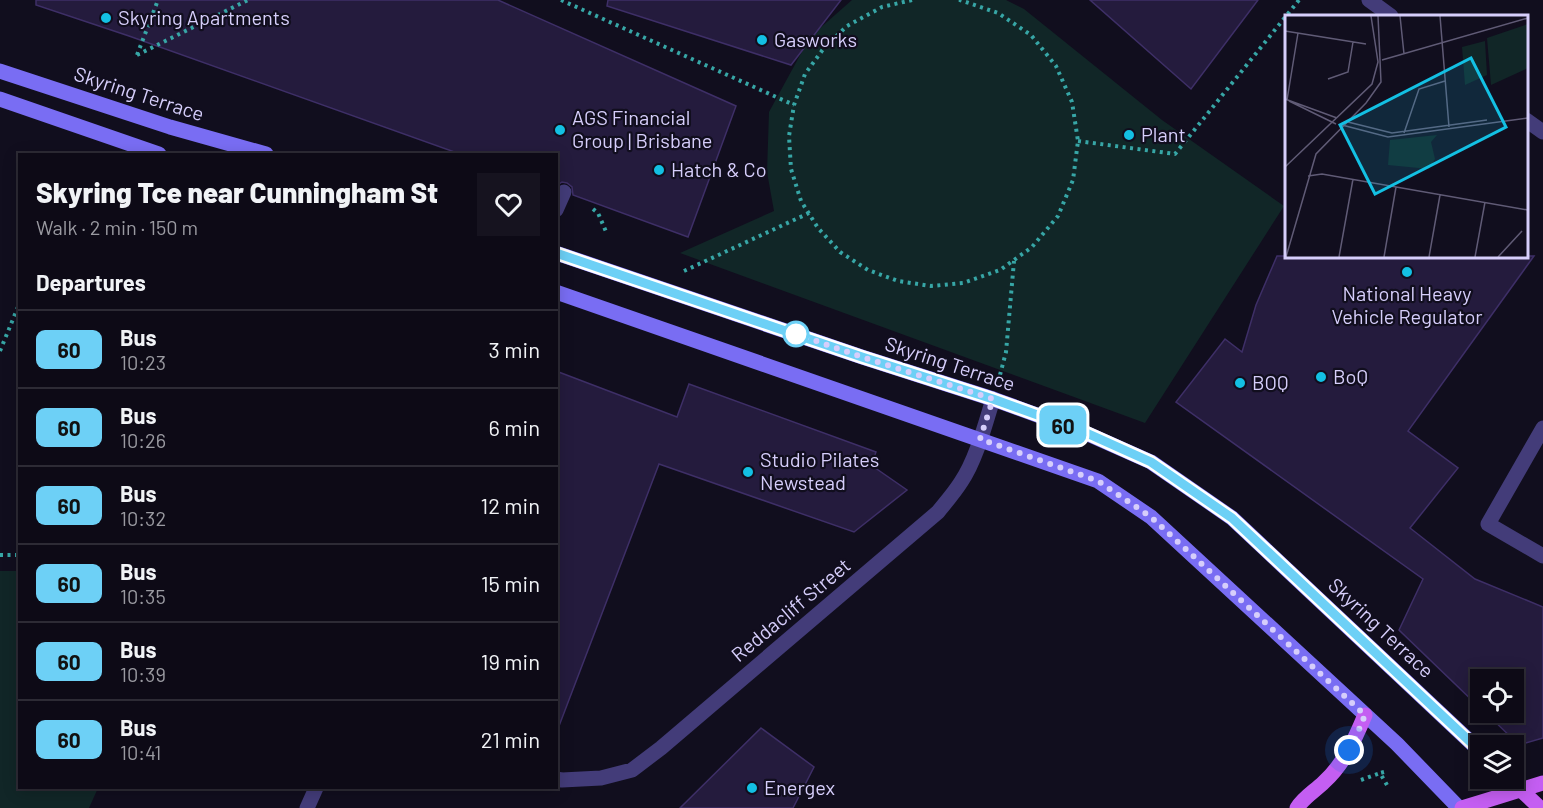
<!DOCTYPE html>
<meta charset="utf-8">
<style>
:root{--surface:#0d0a16;--page:#16131f;--text:#f1f3f6;--muted:#9a9aa1;--line:#2d2b35}
body{margin:0;font-family:Barlow,sans-serif;background:var(--page);color:var(--text);height:100vh;display:flex;flex-direction:column;font-size:22px;white-space:nowrap}
*{box-sizing:border-box;margin:0}
p{font-size:20px;color:var(--muted)}
.icon{flex:none;width:33px;height:33px;fill:none;stroke:currentColor;stroke-width:2;stroke-linecap:round;stroke-linejoin:round}
.map{position:relative;flex:1;overflow:hidden}
.side{position:absolute;left:18px;top:153px;width:540px;height:636px;display:flex;flex-direction:column;background:var(--surface);border-radius:0px;box-shadow:0 3px 15px #0003,0 0 0 2px var(--line)}
.side>*{flex:none}
.badge{padding:0 12px;border-radius:9px;font-size:21px;line-height:39px}
.buttons{position:absolute;left:1470px;top:669px;display:grid;gap:12px}
.buttons a{display:grid;place-items:center;width:54px;height:54px;border-radius:0px;background:var(--surface);box-shadow:0 3px 15px #0003,0 0 0 2px var(--line);font-size:30px}
.you{position:absolute;width:30px;height:30px;margin:-15px;border:4px solid #fff;border-radius:50%;background:#1a73e8;box-shadow:0 0 0 9px #1a73e833}
.map>.badge{position:absolute;translate:-50% -50%;box-shadow:0 0 0 3px #fff}
h2{padding:0 18px;font-size:22px;line-height:54px}
.round{display:grid;place-items:center;flex:none;width:63px;height:63px;border-radius:0px;background:var(--page)}
.headline{display:flex;align-items:center;justify-content:space-between;height:102px;padding:0 18px}
h1{font-size:28px;font-weight:800;line-height:45px}
ul{padding:0;list-style:none}
li{display:flex;align-items:center;gap:18px;height:78px;padding:0 18px;border-top:2px solid var(--line)}
li div{flex:1}
li b{display:block;font-size:22px}
li em{font-style:normal}
li .badge{min-width:66px;font-weight:700;text-align:center}
.map>svg:first-child{display:block}
</style>
<div class="map">
<svg width="1543" height="808" viewBox="0 0 1543 808">
<rect width="100%" height="100%" fill="#110e1e"/>
<!-- green -->
<g fill="#112627">
<path d="M852 0H1006L1024 9 1162 120 1284 206 1145 423 680 253 774 211 767 172 769 112 810 37Z"/>
<path d="M0 571H19L20 788H98L89 808H0Z"/>
</g>
<!-- building -->
<g fill="#241b3d" stroke="#3e2f67" stroke-width="1.5">
<path d="M36 0H498L736 106 688 237 573 195 572 187 567 183 562 182 556 186V154H460L129 36 36 5Z"/>
<path d="M608 0H841L791 65 607 6Z"/>
<path d="M1090 0H1258L1191 89Z"/>
<path d="M1277 256H1534L1408 431 1458 468 1410 528 1475 579 1543 607V738L1519 745 1485 712H1514V680H1480V708L1399 630 1423 579 1176 402 1225 339 1242 352 1256 305Z"/>
<path d="M556 371 677 417 689 384 876 452 871 465 907 490 854 532 659 464 559 726H556Z"/>
<path d="M761 728 814 767 793 808H680Z"/>
</g>
<g fill="none" stroke-linecap="round" stroke-linejoin="round">
<!-- path -->
<g stroke="#37a6a6" stroke-width="4" stroke-dasharray="3 4.5" stroke-linecap="butt">
<path d="M561 0 794 105"/>
<path d="M912 0 882 7 847 26 824 48 805 74 794 105 789 136 791 169 801 201 818 228 840 252 868 270 898 281 931 286 963 283 1000 270 1032 247 1058 216 1073 180 1078 141 1072 102 1056 66 1031 35 998 13 960 0H955"/>
<path d="M137 55 248 0"/>
<path d="M137 55 158 0"/>
<path d="M1078 141 1175 154 1299 0"/>
<path d="M593 209 598 213 607 234"/>
<path d="M684 271 809 213"/>
<path d="M0 351 20 302"/>
<path d="M1000 375 1006 352 1014 261"/>
<path d="M0 555H20"/>
<path d="M1361 780 1380 773"/>
<path d="M1387 785 1380 773 1388 771"/>
</g>
<!-- lane -->
<g stroke="#433c79" stroke-width="15">
<path d="M556 210 564 192"/>
<path d="M1543 428 1488 524 1543 556"/>
</g>
<!-- street -->
<g stroke="#433c79" stroke-width="15">
<path d="M1369 0 1391 16"/>
<path d="M1526 120 1543 132"/>
<path d="M556 779 562 780 601 778 632 770 661 748 938 512C946 502 954 493 961 482 976 460 985 425 993 399"/>
<path d="M307 808 316 788"/>
</g>
<!-- secondary -->
<g stroke="#796df3" stroke-width="15">
<path d="M0 71 170 127 266 154"/>
<path d="M0 99 159 154"/>
<path d="M556 253 862 357 993 399 1081 431 1151 462 1232 518 1480 751"/>
<path d="M556 292 1098 481 1151 517 1397 744 1459 808"/>
<path d="M1509 778 1521 790"/>
</g>
<!-- primary -->
<g stroke="#c45ef2" stroke-width="15">
<path d="M1521 790 1540 808"/>
<path d="M1297 808C1304 797 1315 791 1324 782 1344 764 1355 739 1365 715"/>
<path d="M1462 808 1543 783"/>
</g>
</g>
<g fill="none" stroke-linecap="round" stroke-linejoin="round">
<!-- line casing -->
<g stroke="#fff" stroke-width="14">
<path id="line" d="M556 253 862 357 993 399 1082 431 1151 462 1232 518 1480 751"/>
</g>
<!-- line -->
<use href="#line" stroke="#6dd0f6" stroke-width="9"/>
<!-- walk -->
<path stroke="#d6cefb" stroke-width="6" stroke-dasharray="0 10.8" d="M796 334 862 357 993 399 980 439 1098 481 1151 517 1365 715 1355 739 1349 750"/>
</g>
<!-- markers -->
<g fill="#13c0e3" stroke="#110e1e" stroke-width="2">
<circle cx="106" cy="18" r="6"/>
<circle cx="762" cy="40" r="6"/>
<circle cx="560" cy="130" r="6"/>
<circle cx="1129" cy="135" r="6"/>
<circle cx="659" cy="170" r="6"/>
<circle cx="1407" cy="272" r="6"/>
<circle cx="1321" cy="377" r="6"/>
<circle cx="1240" cy="383" r="6"/>
<circle cx="748" cy="472" r="6"/>
<circle cx="752" cy="788" r="6"/>
</g>
<circle fill="#fff" stroke="#6dd0f6" stroke-width="3" cx="796" cy="334" r="12"/>
<g text-anchor="middle" stroke-width="4.5" stroke-linejoin="round" paint-order="stroke">
<!-- poi labels -->
<g font-size="20" fill="#d6cefb" stroke="#110e1e" text-anchor="start">
<text x="118" y="25">Skyring Apartments</text>
<text x="774" y="47">Gasworks</text>
<text x="572" y="125">AGS Financial<tspan x="572" dy="23">Group | Brisbane</tspan></text>
<text x="1141" y="142">Plant</text>
<text x="671" y="177">Hatch &amp; Co</text>
<text x="1407" y="301" text-anchor="middle">National Heavy<tspan x="1407" dy="23">Vehicle Regulator</tspan></text>
<text x="1333" y="384">BoQ</text>
<text x="1252" y="390">BOQ</text>
<text x="760" y="467">Studio Pilates<tspan x="760" dy="23">Newstead</tspan></text>
<text x="764" y="795">Energex</text>
</g>
<!-- street labels -->
<g font-size="20" fill="#d6cefb" stroke="#110e1e">
<text transform="translate(139 94) rotate(18)" y="7">Skyring Terrace</text>
<text transform="translate(950 364) rotate(18)" y="7">Skyring Terrace</text>
<text transform="translate(791 610) rotate(-40)" y="7">Reddacliff Street</text>
<text transform="translate(1381 628) rotate(43)" y="7">Skyring Terrace</text>
</g>
</g>
<!-- overview -->
<g transform="translate(1285 15)">
<rect width="243" height="243" fill="#110e1e"/>
<path d="M243 9V53L206 70 202 23ZM200 26 202 60 180 70 177 32ZM152 120 146 127 150 144 144 154 103 150 105 125Z" fill="#112627"/>
<path fill="none" stroke="#605b76" stroke-width="1.5" d="M115 1 119 39M155 1 164 112M0 16 81 29M97 45 243 3M43 64 63 57 68 27M0 84 52 103M2 85 13 18M4 86 51 109M63 107 107 118 202 105M57 110 103 122 243 103M119 118 134 74 160 66M0 152 87 69 93 47 86 1M23 161 37 159 243 195M1 242 31 139 81 88 96 67 93 1M54 242 68 164M99 242 111 172M144 242 155 180M190 242 200 187M213 242 237 216"/>
<path fill="#13c0e3" fill-opacity="0.15" stroke="#13c0e3" stroke-width="3" d="M186 43 221 112 90 179 55 110Z"/>
<rect width="243" height="243" fill="none" stroke="#d6cefb" stroke-width="3"/>
</g>
</svg>
<div class="buttons">
<a><svg class="icon" aria-label="locate" viewBox="0 0 24 24"><circle cx="12" cy="12" r="6"/><path d="M12 2v4M12 18v4M2 12h4M18 12h4"/></svg></a>
<a><svg class="icon" aria-label="layers" viewBox="0 0 24 24"><path d="M12 4l9 5-9 5-9-5zM3 14l9 5 9-5"/></svg></a>
</div>
<div class="you" style="left:1349px;top:750px"></div>
<b class="badge" style="left:1063px;top:425px;background:#6dd0f6;color:#111">60</b>
<section class="side">
<div class="headline"><div><h1>Skyring Tce near Cunningham St</h1><p>Walk · 2 min · 150 m</p></div><a class="round"><svg class="icon" aria-label="heart" viewBox="0 0 24 24"><path d="M12 20l-8-8c-3-5 5-10 8-4 3-6 11-1 8 4z"/></svg></a></div>
<h2>Departures</h2>
<ul>
<li><span class="badge" style="background:#6dd0f6;color:#111">60</span><div><b>Bus</b><p>10:23</p></div><em>3 min</em></li>
<li><span class="badge" style="background:#6dd0f6;color:#111">60</span><div><b>Bus</b><p>10:26</p></div><em>6 min</em></li>
<li><span class="badge" style="background:#6dd0f6;color:#111">60</span><div><b>Bus</b><p>10:32</p></div><em>12 min</em></li>
<li><span class="badge" style="background:#6dd0f6;color:#111">60</span><div><b>Bus</b><p>10:35</p></div><em>15 min</em></li>
<li><span class="badge" style="background:#6dd0f6;color:#111">60</span><div><b>Bus</b><p>10:39</p></div><em>19 min</em></li>
<li><span class="badge" style="background:#6dd0f6;color:#111">60</span><div><b>Bus</b><p>10:41</p></div><em>21 min</em></li>
</ul>
</section>
</div>
